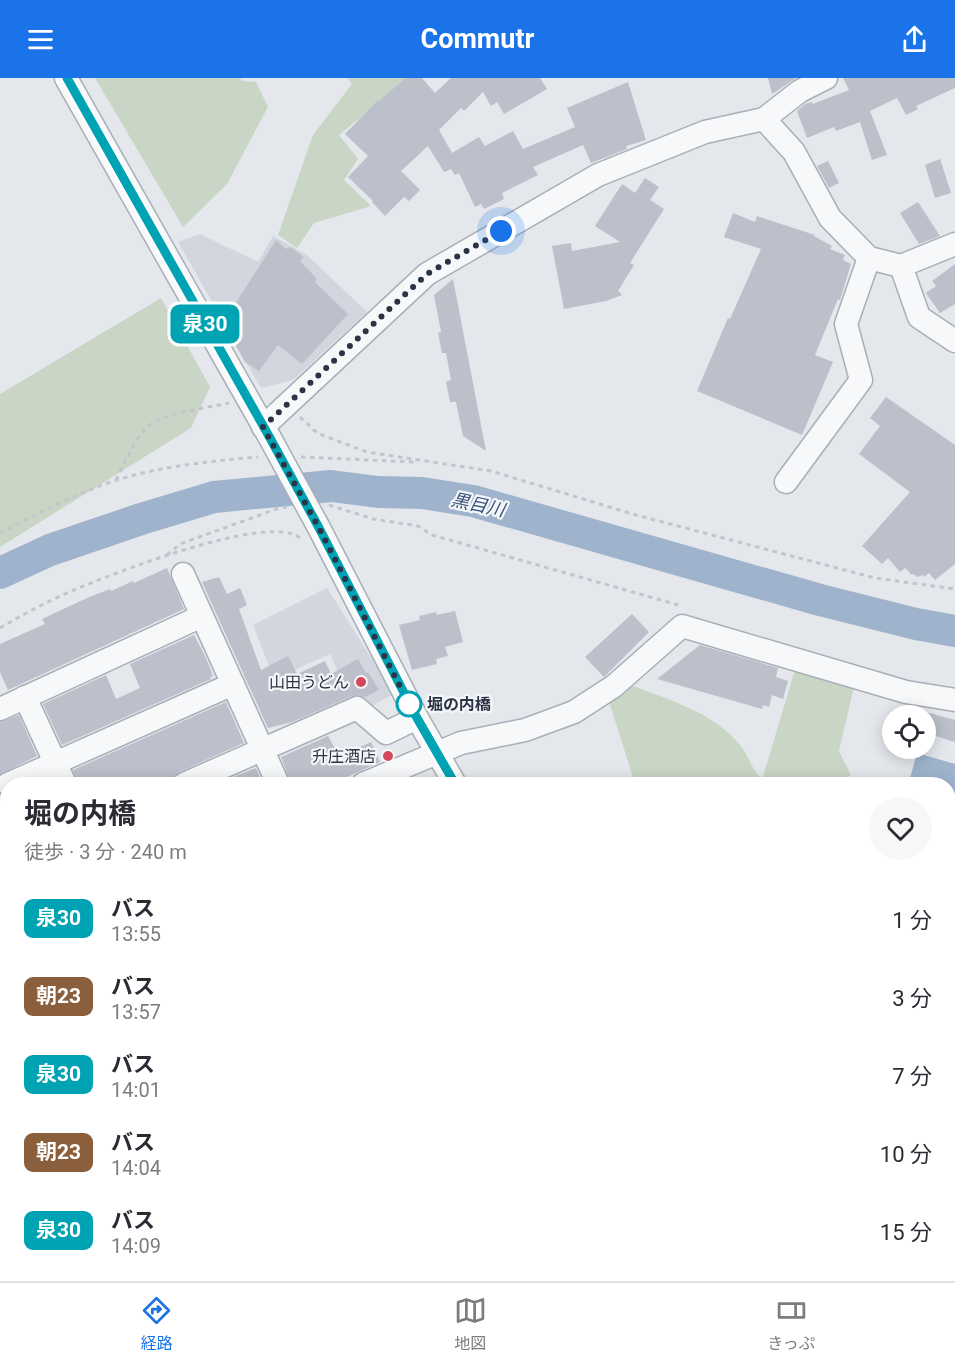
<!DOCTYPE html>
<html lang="ja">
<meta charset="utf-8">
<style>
:root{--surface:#fff;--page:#f7f7f7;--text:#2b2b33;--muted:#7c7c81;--line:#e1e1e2;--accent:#1a73e8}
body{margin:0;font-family:Roboto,"Noto Sans JP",sans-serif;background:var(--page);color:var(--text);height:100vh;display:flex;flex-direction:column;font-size:22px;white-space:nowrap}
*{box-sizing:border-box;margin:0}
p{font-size:20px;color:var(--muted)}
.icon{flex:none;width:33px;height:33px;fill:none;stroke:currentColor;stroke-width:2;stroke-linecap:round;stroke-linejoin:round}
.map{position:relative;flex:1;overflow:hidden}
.panel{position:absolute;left:0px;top:699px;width:956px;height:504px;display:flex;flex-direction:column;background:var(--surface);border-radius:24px 24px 0 0;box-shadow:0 3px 15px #0003}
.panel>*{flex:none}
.badge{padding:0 12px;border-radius:9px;font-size:21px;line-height:39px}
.fabs{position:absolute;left:882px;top:627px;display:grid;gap:12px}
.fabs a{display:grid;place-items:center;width:54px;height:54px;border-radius:50%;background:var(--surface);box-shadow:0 3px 15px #0003;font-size:30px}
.you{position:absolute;width:30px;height:30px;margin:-15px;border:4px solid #fff;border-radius:50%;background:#1a73e8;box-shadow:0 0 0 9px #1a73e833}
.map>.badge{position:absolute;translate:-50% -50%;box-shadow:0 0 0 3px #fff}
.round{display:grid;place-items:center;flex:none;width:63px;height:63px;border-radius:32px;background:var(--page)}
.overview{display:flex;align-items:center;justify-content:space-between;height:102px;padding:0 24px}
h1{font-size:28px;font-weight:700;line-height:45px}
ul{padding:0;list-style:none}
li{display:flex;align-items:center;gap:18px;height:78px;padding:0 24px}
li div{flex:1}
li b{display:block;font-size:22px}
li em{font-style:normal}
li .badge{min-width:66px;font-weight:700;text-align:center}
header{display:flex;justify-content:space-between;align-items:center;height:78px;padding:0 24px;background:var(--accent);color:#fff;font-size:27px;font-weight:700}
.dock{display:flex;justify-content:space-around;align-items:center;height:84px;border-top:2px solid var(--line);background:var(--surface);font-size:16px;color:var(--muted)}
.dock a{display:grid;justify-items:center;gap:3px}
.dock .active{color:var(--accent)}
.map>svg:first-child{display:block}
</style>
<header><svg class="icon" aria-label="menu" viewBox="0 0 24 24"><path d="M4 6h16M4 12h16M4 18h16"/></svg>Commutr<svg class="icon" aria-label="share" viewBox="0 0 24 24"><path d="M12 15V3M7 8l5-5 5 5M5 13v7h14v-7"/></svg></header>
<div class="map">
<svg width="955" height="1203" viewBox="0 0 955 1203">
<rect width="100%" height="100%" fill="#e4e7ec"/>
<!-- built -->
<g fill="#d2d6de">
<path d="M200 156 258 184 273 158 307 177 367 234 293 302 261 310 178 164Z"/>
<path d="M327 510 394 616 368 630 357 624 345 610 330 576 274 601 253 547Z"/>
</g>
<!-- green -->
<g fill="#c9d6c5">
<path d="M95 0H240L242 3 256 4 268 29 227 106 183 149Z"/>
<path d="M347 0H408L339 57 358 81 344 102 371 128 314 145 297 170 278 157 313 57 352 6Z"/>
<path d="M161 220 210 309 191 350 0 469V316Z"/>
<path d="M796 588 855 604 839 673 851 697 835 706H681L676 702 653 706H635L609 623 633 608C670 622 714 635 739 666 749 677 751 691 762 702Z"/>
</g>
<!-- water -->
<path fill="#9fb4cc" d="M917 675 955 686V722L948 729V706H910L909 704Z"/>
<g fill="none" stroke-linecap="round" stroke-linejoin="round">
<!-- river -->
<path stroke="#9fb4cc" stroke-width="32" d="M0 495 50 472 141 441 214 419 331 408 378 414 422 415 473 423 820 522 916 546 955 553"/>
</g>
<!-- building -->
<g fill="#bbc0ca">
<path d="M406 0H422L435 15 451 0H540L547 11 504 36 497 24 491 28 483 14 464 33 461 30 439 52 452 75 479 59 485 68 513 53 523 71 575 49 567 30 628 4 646 62 626 68 627 71 591 85 583 67 533 89 538 97 502 115 504 121 484 131 481 126 475 129 459 95 455 97 451 91 444 94 428 68 401 93 420 112 409 123 404 119 385 138 372 124 373 123 348 99 368 78 345 56 378 22 379 23Z"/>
<path d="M768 0H796L772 16Z"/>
<path d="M843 0H955V10L916 28 918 31 906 37 897 20 870 33 887 77 872 82 860 44 836 53 834 49 807 60 797 33 805 26 812 24 813 26 849 12Z"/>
<path d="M940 81 951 115 935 120 925 87Z"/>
<path d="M828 83 839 105 829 110 817 88Z"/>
<path d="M645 100 659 109 650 122 664 131 630 185 634 187 618 213 622 217 606 223 564 231 552 168 571 165 572 173 620 164 595 148 622 106 635 115Z"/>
<path d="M918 124 940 158 919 166 900 135Z"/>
<path d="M733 135 755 144 757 138 815 157 814 158 832 168 830 171 845 177 843 182 851 186 840 222 838 221 815 277 833 284 802 357 697 313 728 240 730 241 761 171 724 159Z"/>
<path d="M276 162 286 171 290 169 304 179 300 183 317 201 315 204 348 236 302 286 278 267 259 293 245 284 223 245Z"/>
<path d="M955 186V226L940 235 926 215 936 208 932 203Z"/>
<path d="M453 201 486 373 463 358 456 324H450L446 304 451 302 446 275H442L438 255 441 254 434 217Z"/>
<path d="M886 319 955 367V486L935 502 929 495 924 499 923 497 917 499 914 496 912 497 905 490 900 494 888 480 882 486 862 468 910 414 859 376 880 348 870 340Z"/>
<path d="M167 490 184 531 8 612 0 594V566L45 546 42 541 87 520 110 511 111 513 133 503 134 505Z"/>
<path d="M219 499 227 516 240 510 247 527 239 531 261 592 288 578 297 596 325 583 331 596 358 581 366 595 368 594 379 612 365 619 358 617 352 618 292 644 268 650 202 504Z"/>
<path d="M455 533 463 564 445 569 448 578 436 581 437 586 412 592 399 547 420 542 419 538 436 534 437 537Z"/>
<path d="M632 536 649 554 604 599 585 579Z"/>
<path d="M194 557 206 580 213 598 210 599 211 601 62 667 43 626 106 597 116 621 140 610 130 586Z"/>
<path d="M700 567 778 590 776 599 788 603 783 621 772 617 769 629 763 627 762 631 657 601Z"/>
<path d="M226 624 244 665 179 694 173 699 171 706H78L73 692Z"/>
<path d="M926 634 955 642V664L926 655Z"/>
<path d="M19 637 37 678 0 696V644Z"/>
<path d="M328 658 339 678 371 664 380 684 331 706H291L281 679Z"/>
<path d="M256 690 263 706H216L253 691Z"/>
</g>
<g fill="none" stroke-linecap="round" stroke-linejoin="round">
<!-- minor casing -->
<g stroke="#a9aeb7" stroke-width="25">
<g id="minor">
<path d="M66 0 270 360"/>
<path d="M764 41 794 74 830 140 869 180 901 188 955 166"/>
<path d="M901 188 919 239 955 263"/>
<path d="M263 349 427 196 598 97 705 54 764 41 800 13 826 0"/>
<path d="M786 404 861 302 846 246 869 180"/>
<path d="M318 448 417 640 455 706"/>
<path d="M183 496 278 706"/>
<path d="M25 619 65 706"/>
<path d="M0 631 202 538"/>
<path d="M8 706 233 606"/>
<path d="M184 706 357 630 386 655 417 640"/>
<path d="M363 706 461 665 525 652 574 634 614 608 682 548 906 614 955 622"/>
<path d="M0 788 8 784"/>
<path d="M0 867 8 863"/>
<path d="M948 887 955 885"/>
<path d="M0 942 8 939"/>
<path d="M0 1028 8 1017"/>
<path d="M357 1196 360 1203"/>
<path d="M540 1203 548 1196"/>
<path d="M733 1203 780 1196"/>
</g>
</g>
<!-- path -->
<g stroke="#c2c5cb" stroke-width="3" stroke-dasharray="4.5 4.5" stroke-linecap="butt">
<path d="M300 339 317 355 367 374 491 393 636 437 875 500 955 511"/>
<path d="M301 379 415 384"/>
<path d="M116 402C122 389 139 353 151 346 169 334 207 330 229 325"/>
<path d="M329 427 373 441 418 448 432 457 682 528"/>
<path d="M0 455C36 437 78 414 117 402 162 388 211 383 258 379"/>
<path d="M167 477 180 466 279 430 287 429"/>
<path d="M0 550C24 536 48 523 74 512 109 497 274 432 301 461"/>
<path d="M148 1203 152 1196"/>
</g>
<!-- minor -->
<use href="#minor" stroke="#f7f8fa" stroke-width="22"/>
<!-- minor-bridge casing -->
<g stroke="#a9aeb7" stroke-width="25" stroke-linecap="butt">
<path id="minor-bridge" d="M270 360 318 448"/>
</g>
<!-- minor-bridge -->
<use href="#minor-bridge" stroke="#f7f8fa" stroke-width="22"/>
</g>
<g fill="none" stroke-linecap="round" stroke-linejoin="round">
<!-- line casing -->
<g stroke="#fff" stroke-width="14">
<path id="line" d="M67 0 270 360 318 448 417 640 455 706"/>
</g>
<!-- line -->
<use href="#line" stroke="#00a3b4" stroke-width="9"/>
<!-- walk -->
<path stroke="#2b3445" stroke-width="6" stroke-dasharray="0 10.8" d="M409 626 318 448 263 349 427 196 501 153"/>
</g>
<!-- markers -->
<g fill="#d1495b" stroke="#f4f6f9" stroke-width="2">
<circle cx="361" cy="604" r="6"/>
<circle cx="388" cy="678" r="6"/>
</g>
<circle fill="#fff" stroke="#00a3b4" stroke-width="3" cx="409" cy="626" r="12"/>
<g text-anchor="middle" stroke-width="4.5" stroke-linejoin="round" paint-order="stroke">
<!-- poi labels -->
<g font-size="16" fill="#2b3445" stroke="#f4f6f9" text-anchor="end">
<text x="349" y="610">山田うどん</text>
<text x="376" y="684">升庄酒店</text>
</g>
<!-- stop labels -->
<g font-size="16" font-weight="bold" fill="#2b3445" stroke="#f4f6f9" text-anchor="start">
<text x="427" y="632">堀の内橋</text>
</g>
<!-- water labels -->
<g font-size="18" font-style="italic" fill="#34527a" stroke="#f4f6f9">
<text transform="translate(478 427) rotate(12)" y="6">黒目川</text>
</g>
</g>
</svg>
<div class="fabs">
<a><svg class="icon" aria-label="locate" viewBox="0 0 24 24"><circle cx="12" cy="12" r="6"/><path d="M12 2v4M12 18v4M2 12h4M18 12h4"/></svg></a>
</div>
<div class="you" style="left:501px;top:153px"></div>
<b class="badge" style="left:205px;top:246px;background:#00a3b4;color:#fff">泉30</b>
<section class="panel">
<div class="overview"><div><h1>堀の内橋</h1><p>徒歩 · 3 分 · 240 m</p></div><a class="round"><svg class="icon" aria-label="heart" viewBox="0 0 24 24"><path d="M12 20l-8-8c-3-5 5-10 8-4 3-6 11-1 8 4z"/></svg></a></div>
<ul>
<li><span class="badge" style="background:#00a3b4;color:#fff">泉30</span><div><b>バス</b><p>13:55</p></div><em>1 分</em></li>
<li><span class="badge" style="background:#8b5e3c;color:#fff">朝23</span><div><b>バス</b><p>13:57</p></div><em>3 分</em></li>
<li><span class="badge" style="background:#00a3b4;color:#fff">泉30</span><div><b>バス</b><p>14:01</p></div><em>7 分</em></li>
<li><span class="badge" style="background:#8b5e3c;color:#fff">朝23</span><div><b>バス</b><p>14:04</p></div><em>10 分</em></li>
<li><span class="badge" style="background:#00a3b4;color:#fff">泉30</span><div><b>バス</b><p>14:09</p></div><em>15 分</em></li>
</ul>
</section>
</div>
<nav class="dock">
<a class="active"><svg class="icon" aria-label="directions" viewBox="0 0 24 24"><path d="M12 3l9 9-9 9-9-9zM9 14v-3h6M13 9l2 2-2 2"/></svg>経路</a>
<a><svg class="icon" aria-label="map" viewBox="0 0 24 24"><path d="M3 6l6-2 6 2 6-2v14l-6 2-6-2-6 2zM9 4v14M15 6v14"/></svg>地図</a>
<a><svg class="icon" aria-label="tickets" viewBox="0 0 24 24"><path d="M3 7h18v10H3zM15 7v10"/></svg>きっぷ</a>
</nav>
